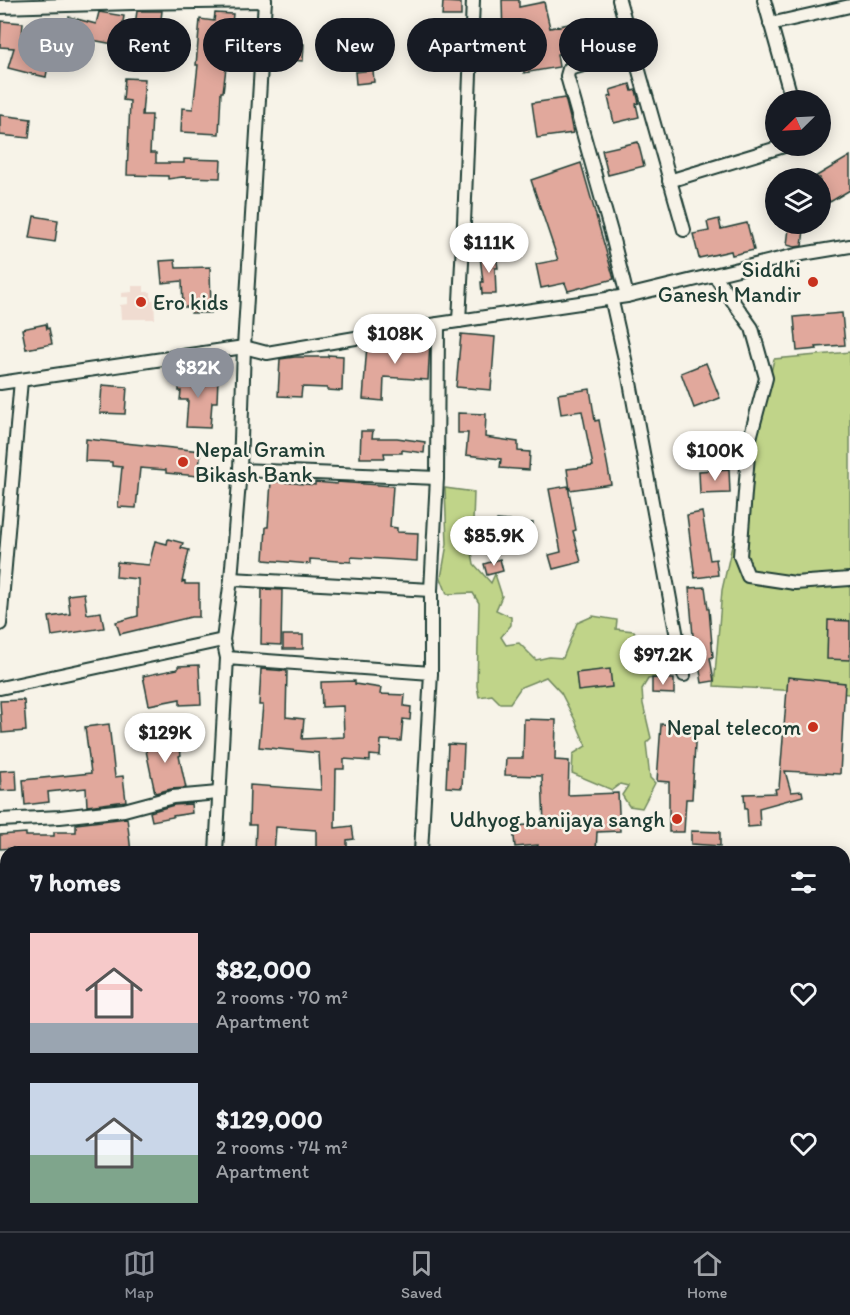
<!DOCTYPE html>
<html lang="en">
<head>
<meta charset="utf-8">
<style>
	body { margin:0; font-family:Itim,sans-serif; background:#242831; color:#f1f3f6; height:100vh; display:flex; flex-direction:column; font-size:22px; white-space:nowrap }
	* { box-sizing:border-box; margin:0 }
	p { font-size:20px; color:#9ea1a6 }
	.icon { flex:none; width:33px; height:33px; fill:none; stroke:currentColor; stroke-width:2; stroke-linecap:round; stroke-linejoin:round }
	.map { position:relative; flex:1; overflow:hidden }
	.panel { position:absolute; left:0px; top:846px; width:850px; height:386px; display:flex; flex-direction:column; background:#171b24; border-radius:18px 18px 0 0; box-shadow:0 3px 15px #0003 }
	.panel>* { flex:none }
	.banner { position:absolute; left:18px; top:18px; width:814px; height:54px; display:flex; gap:12px }
	.needle { width:39px; rotate:246deg }
	.tools { position:absolute; left:765px; top:90px; display:grid; gap:12px }
	.tools a { display:grid; place-items:center; width:66px; height:66px; border-radius:50%; background:#171b24; box-shadow:0 3px 15px #0003; font-size:30px }
	.price { position:absolute; translate:-50% -51px; padding:0 14px; border-radius:21px; background:#fff; color:#222; font-size:20px; line-height:39px; filter:drop-shadow(0 2px 3px #0008) }
	.price::after { content:''; position:absolute; left:50%; top:36px; width:18px; height:14px; margin-left:-9px; background:inherit; clip-path:polygon(0 0,100% 0,50% 100%) }
	.price.current { background:#8c9099; color:#fff }
	ul { padding:0; list-style:none }
	li { display:flex; align-items:center; gap:18px; height:150px; padding:0 30px }
	li span { display:grid; place-items:center; flex:none; width:168px; height:120px; border-radius:0px; color:#555 }
	li>.icon { margin-inline-start:auto }
	span .icon { width:72px; height:72px; fill:#fffc; stroke-width:1 }
	li b { font-size:26px }
	h2 { display:flex; justify-content:space-between; align-items:center; height:72px; padding:0 30px; font-size:26px }
	.chip { padding:0 21px; border-radius:27px; background:#171b24; box-shadow:0 3px 15px #0003; font-size:21px; line-height:54px }
	.chip.current { background:#8c9099; color:#fff }
	.tabs { display:flex; justify-content:space-around; align-items:center; height:84px; border-top:2px solid #363941; background:#171b24; font-size:16px; color:#9ea1a6 }
	.tabs a { display:grid; justify-items:center; gap:3px }
	.tabs .current { color:#8c9099 }
	.map>svg:first-child { display:block }
</style>
</head>
<body>
<div class="map">
<svg width="850" height="1231" viewBox="0 0 850 1231">
	<rect width="100%" height="100%" fill="#f7f3e8"/>
	<filter id="ink" filterUnits="userSpaceOnUse"><feTurbulence type="fractalNoise" baseFrequency=".0167" numOctaves="2"/><feDisplacementMap in="SourceGraphic" scale="12" xChannelSelector="R" yChannelSelector="G"/><feConvolveMatrix kernelMatrix="1 2 1 2 8 2 1 2 1" color-interpolation-filters="sRGB"/></filter>
	<g filter="url(#ink)">
		<polygon fill="#f0dcd1" points="132,286 144,286 144,292 151,292 151,300 154,300 155,319 121,319 120,305 128,304 128,297 121,297 121,293 132,292"/>
		<g fill="#c0d489" stroke="#70885e" stroke-width="1.5">
			<polygon points="850,352 850,694 714,686 722,590 774,359"/>
			<polygon points="445,488 474,492 472,553 474,564 491,583 495,574 502,596 496,610 511,617 511,625 501,637 506,645 519,643 536,660 549,657 563,658 577,623 593,616 617,620 616,629 634,631 640,641 625,647 633,646 638,653 647,648 658,651 669,657 669,675 648,679 642,689 643,704 651,738 646,743 650,778 655,783 642,808 629,806 622,795 628,786 620,784 612,790 572,773 573,754 586,746 575,720 561,693 546,677 521,687 510,703 500,703 492,695 479,697 477,686 479,603 473,593 447,594 441,578 447,544"/>
			<rect x="207" y="1226" width="588" height="5"/>
		</g>
		<g fill="#e1a89c" stroke="#1f3d34" stroke-width="1.5">
			<polygon points="502,0 519,0 519,7 544,2 550,28 592,19 598,44 557,54 559,67 524,73 518,39 503,39"/>
			<polygon points="443,2 461,3 461,16 442,16"/>
			<polygon points="137,11 162,11 160,28 135,25"/>
			<polygon points="99,12 124,16 119,45 87,39 84,50 62,45 69,17 96,24"/>
			<polygon points="215,13 233,14 227,68 226,68 223,92 221,92 219,134 181,132 182,108 193,109 198,65 196,65 200,19 214,21"/>
			<polygon points="1,21 23,23 22,37 52,42 46,77 28,73 8,68 14,48 0,47"/>
			<polygon points="289,44 304,44 303,61 288,60"/>
			<polygon points="373,70 374,82 356,84 355,72"/>
			<polygon points="125,78 145,79 142,115 152,115 150,153 156,153 156,163 184,163 184,159 221,160 220,178 182,177 168,179 168,176 127,175 130,101 123,100"/>
			<polygon points="630,84 632,91 636,90 639,103 636,104 639,117 614,123 608,97 612,96 610,90"/>
			<polygon points="565,98 570,118 573,133 537,138 532,103"/>
			<polygon points="0,115 31,119 29,138 0,135"/>
			<polygon points="638,142 644,166 608,175 602,150"/>
			<polygon points="850,156 850,190 830,202 820,186 820,178 816,178 815,177"/>
			<polygon points="581,163 614,279 568,291 565,283 541,288 536,264 558,260 531,180"/>
			<polygon points="34,216 58,220 55,242 30,238"/>
			<polygon points="719,219 721,229 747,223 754,250 732,255 731,251 699,258 693,234 709,231 707,222"/>
			<polygon points="789,228 804,230 802,246 795,247 787,245"/>
			<polygon points="496,254 498,268 495,268 496,294 482,294 481,282 483,282 480,256"/>
			<polygon points="175,260 176,268 210,267 211,313 191,313 191,307 183,307 182,281 162,283 160,261"/>
			<polygon points="842,313 845,345 816,347 817,349 797,351 794,317"/>
			<polygon points="46,324 47,329 49,328 52,344 26,349 22,329"/>
			<polygon points="461,334 495,337 491,390 456,387"/>
			<polygon points="404,338 430,340 428,380 384,377 383,401 363,399 367,344 404,346"/>
			<polygon points="328,355 343,356 342,391 327,390 327,388 302,387 301,397 278,396 280,359 295,357 328,357"/>
			<polygon points="706,363 720,398 694,408 681,373"/>
			<polygon points="180,373 198,374 198,377 218,378 217,402 212,402 210,428 186,427 188,400 180,400 181,391 179,391"/>
			<polygon points="102,385 127,387 125,414 100,413"/>
			<polygon points="590,389 595,421 599,420 611,484 570,490 567,469 593,466 582,411 561,414 558,394"/>
			<polygon points="458,413 486,414 485,437 518,442 518,451 530,452 529,470 500,468 501,459 466,455 468,433 458,433"/>
			<polygon points="361,431 373,431 372,438 397,438 425,442 424,453 402,450 402,453 384,453 385,458 360,458"/>
			<polygon points="86,439 201,451 198,476 166,473 166,470 140,468 136,508 118,507 122,467 112,466 112,462 85,461"/>
			<polygon points="729,469 730,493 700,494 699,471"/>
			<polygon points="271,481 315,485 315,482 337,484 337,482 393,486 390,527 397,528 397,532 418,533 417,561 351,557 351,562 310,559 310,564 264,560 266,527 268,527"/>
			<polygon points="568,486 576,530 573,531 581,562 553,569 549,555 561,552 549,489"/>
			<polygon points="702,512 710,560 716,559 718,575 695,578 687,515"/>
			<polygon points="497,520 533,523 532,540 483,536 483,524 497,525"/>
			<polygon points="168,539 183,543 181,548 189,550 182,582 185,581 185,584 199,584 199,617 191,617 120,634 116,622 138,616 138,579 116,577 117,562 149,565 155,541 167,544"/>
			<polygon points="500,559 503,571 487,575 484,564"/>
			<polygon points="705,587 708,609 709,609 713,657 710,658 714,681 702,683 698,659 693,659 691,636 693,636 689,588"/>
			<polygon points="262,589 282,590 281,645 261,644"/>
			<polygon points="84,593 87,614 101,612 104,628 52,636 49,617 70,614 68,595"/>
			<polygon points="828,620 850,621 850,660 827,659"/>
			<rect x="283" y="635" width="20" height="14"/>
			<polygon points="199,665 201,704 180,705 180,699 149,705 143,676 178,669 178,666"/>
			<polygon points="261,669 287,671 286,717 304,719 302,739 344,737 343,706 322,707 321,682 355,681 355,684 381,688 380,694 405,695 404,706 411,707 410,720 403,719 401,741 381,740 380,756 370,755 370,761 344,759 344,769 336,769 335,828 352,826 354,839 347,840 347,852 316,852 316,830 276,827 274,852 255,852 256,825 249,825 250,785 321,790 319,753 259,747 263,705 259,705"/>
			<polygon points="610,669 612,687 578,691 576,673"/>
			<polygon points="788,677 845,683 840,774 785,771 791,792 802,791 803,796 759,808 760,826 748,827 747,809 745,809 744,794 776,793 775,789 779,788"/>
			<polygon points="652,678 674,679 674,694 652,693"/>
			<polygon points="24,700 26,731 2,733 0,701"/>
			<polygon points="524,719 556,720 555,760 569,761 568,795 618,793 620,831 597,832 596,852 537,850 538,845 515,847 513,826 544,824 542,776 505,775 506,758 523,758"/>
			<polygon points="109,724 115,777 123,776 126,801 87,806 86,788 48,792 49,802 25,805 23,780 91,773 85,727"/>
			<polygon points="661,724 696,726 692,799 686,799 684,832 669,832 669,782 657,781"/>
			<polygon points="178,736 181,755 179,756 186,788 171,789 155,793 144,741"/>
			<polygon points="448,744 464,745 462,788 446,787"/>
			<polygon points="16,770 17,790 1,791 0,771"/>
			<polygon points="191,804 192,813 173,816 173,817 152,821 150,812 174,805"/>
			<polygon points="127,818 131,852 13,852 13,848 0,849 0,835 26,833 26,836 54,836 54,832 76,832 76,824"/>
			<polygon points="691,831 720,832 720,846 691,844"/>
		</g>
		<g fill="none" stroke-linecap="round" stroke-linejoin="round">
			<g stroke="#1f3d34" stroke-width="16">
				<g id="street">
					<polyline points="619,0 684,230"/>
					<polyline points="764,0 792,100"/>
					<polyline points="0,7 133,3 265,1"/>
					<polyline points="770,24 850,6"/>
					<polyline points="669,181 784,146"/>
					<polyline points="715,276 752,328 766,378 749,442 740,556 748,576 795,583 850,579"/>
					<polyline points="627,296 611,232 567,76 569,69 633,51"/>
					<polyline points="611,297 629,377 684,675"/>
					<polyline points="459,321 464,223 473,0"/>
					<polyline points="0,383 244,347 267,353 438,324 627,296 796,255 850,246"/>
					<polyline points="240,470 437,478"/>
					<polyline points="231,579 431,590"/>
					<polyline points="0,624 21,380"/>
					<polyline points="227,658 431,673"/>
					<polyline points="0,688 223,640"/>
					<polyline points="0,820 60,817 124,810 173,797 218,793"/>
					<polyline points="216,852 227,658 223,640 231,579 240,470 244,347 265,0"/>
					<polyline points="421,852 431,673 431,590 437,478 438,324"/>
					<polyline points="0,901 6,901"/>
					<polyline points="844,934 850,934"/>
					<polyline points="189,1231 189,1226"/>
				</g>
			</g>
			<use href="#street" stroke="#f7f3e8" stroke-width="12"/>
		</g>
	</g>
	<g fill="#c8321e" stroke="#f7f3e8" stroke-width="2">
		<circle cx="813" cy="282" r="6"/>
		<circle cx="141" cy="302" r="6"/>
		<circle cx="183" cy="462" r="6"/>
		<circle cx="813" cy="727" r="6"/>
		<circle cx="677" cy="819" r="6"/>
	</g>
	<g text-anchor="middle" dominant-baseline="central" stroke-width="5" stroke-linejoin="round" paint-order="stroke">
		<g font-size="22" fill="#1f3d34" stroke="#f7f3e8" text-anchor="end">
			<text x="801" y="269">Siddhi<tspan x="801" dy="25">Ganesh Mandir</tspan></text>
			<text x="153" y="302" text-anchor="start">Ero kids</text>
			<text x="195" y="449" text-anchor="start">Nepal Gramin<tspan x="195" dy="25">Bikash Bank</tspan></text>
			<text x="801" y="727">Nepal telecom</text>
			<text x="665" y="819">Udhyog banijaya sangh</text>
		</g>
	</g>
</svg>
<div class="tools">
<a><svg class="needle" viewBox="-14 -14 28 28"><path d="M0-13l5 13h-10z" fill="#e53935"/><path d="M0 13l5-13h-10z" fill="#9ea1a6"/></svg></a>
<a><svg class="icon" aria-label="layers" viewBox="0 0 24 24"><path d="M12 4l9 5-9 5-9-5zM3 14l9 5 9-5"/></svg></a>
</div>
<b class="price" style="left:489px;top:274px">$111K</b>
<b class="price" style="left:395px;top:365px">$108K</b>
<b class="price current" style="left:198px;top:399px">$82K</b>
<b class="price" style="left:715px;top:482px">$100K</b>
<b class="price" style="left:494px;top:567px">$85.9K</b>
<b class="price" style="left:663px;top:686px">$97.2K</b>
<b class="price" style="left:165px;top:764px">$129K</b>
<div class="banner">
<a class="chip current">Buy</a>
<a class="chip">Rent</a>
<a class="chip">Filters</a>
<a class="chip">New</a>
<a class="chip">Apartment</a>
<a class="chip">House</a>
</div>
<section class="panel">
<h2>7 homes<svg class="icon" aria-label="filters" viewBox="0 0 24 24"><path d="M4 7h16M4 17h16"/><circle cx="9" cy="7" r="2"/><circle cx="15" cy="17" r="2"/></svg></h2>
<ul>
<li><span style="background:linear-gradient(#f6c9c9 75%,#9aa5b1 0)"><svg class="icon" aria-label="home" viewBox="0 0 24 24"><path d="M3 11l9-7 9 7M6 9v11h12V9"/></svg></span><div><b>$82,000</b><p>2 rooms · 70 m²</p><p>Apartment</p></div><svg class="icon" aria-label="heart" viewBox="0 0 24 24"><path d="M12 20l-8-8c-3-5 5-10 8-4 3-6 11-1 8 4z"/></svg></li>
<li><span style="background:linear-gradient(#c9d6e8 60%,#7fa58c 0)"><svg class="icon" aria-label="home" viewBox="0 0 24 24"><path d="M3 11l9-7 9 7M6 9v11h12V9"/></svg></span><div><b>$129,000</b><p>2 rooms · 74 m²</p><p>Apartment</p></div><svg class="icon" aria-label="heart" viewBox="0 0 24 24"><path d="M12 20l-8-8c-3-5 5-10 8-4 3-6 11-1 8 4z"/></svg></li>
</ul>
</section>
</div>
<nav class="tabs">
<a class="current"><svg class="icon" aria-label="map" viewBox="0 0 24 24"><path d="M3 6l6-2 6 2 6-2v14l-6 2-6-2-6 2zM9 4v14M15 6v14"/></svg>Map</a>
<a><svg class="icon" aria-label="saved" viewBox="0 0 24 24"><path d="M7 4h10v16l-5-4-5 4z"/></svg>Saved</a>
<a><svg class="icon" aria-label="home" viewBox="0 0 24 24"><path d="M3 11l9-7 9 7M6 9v11h12V9"/></svg>Home</a>
</nav>
</body>
</html>
